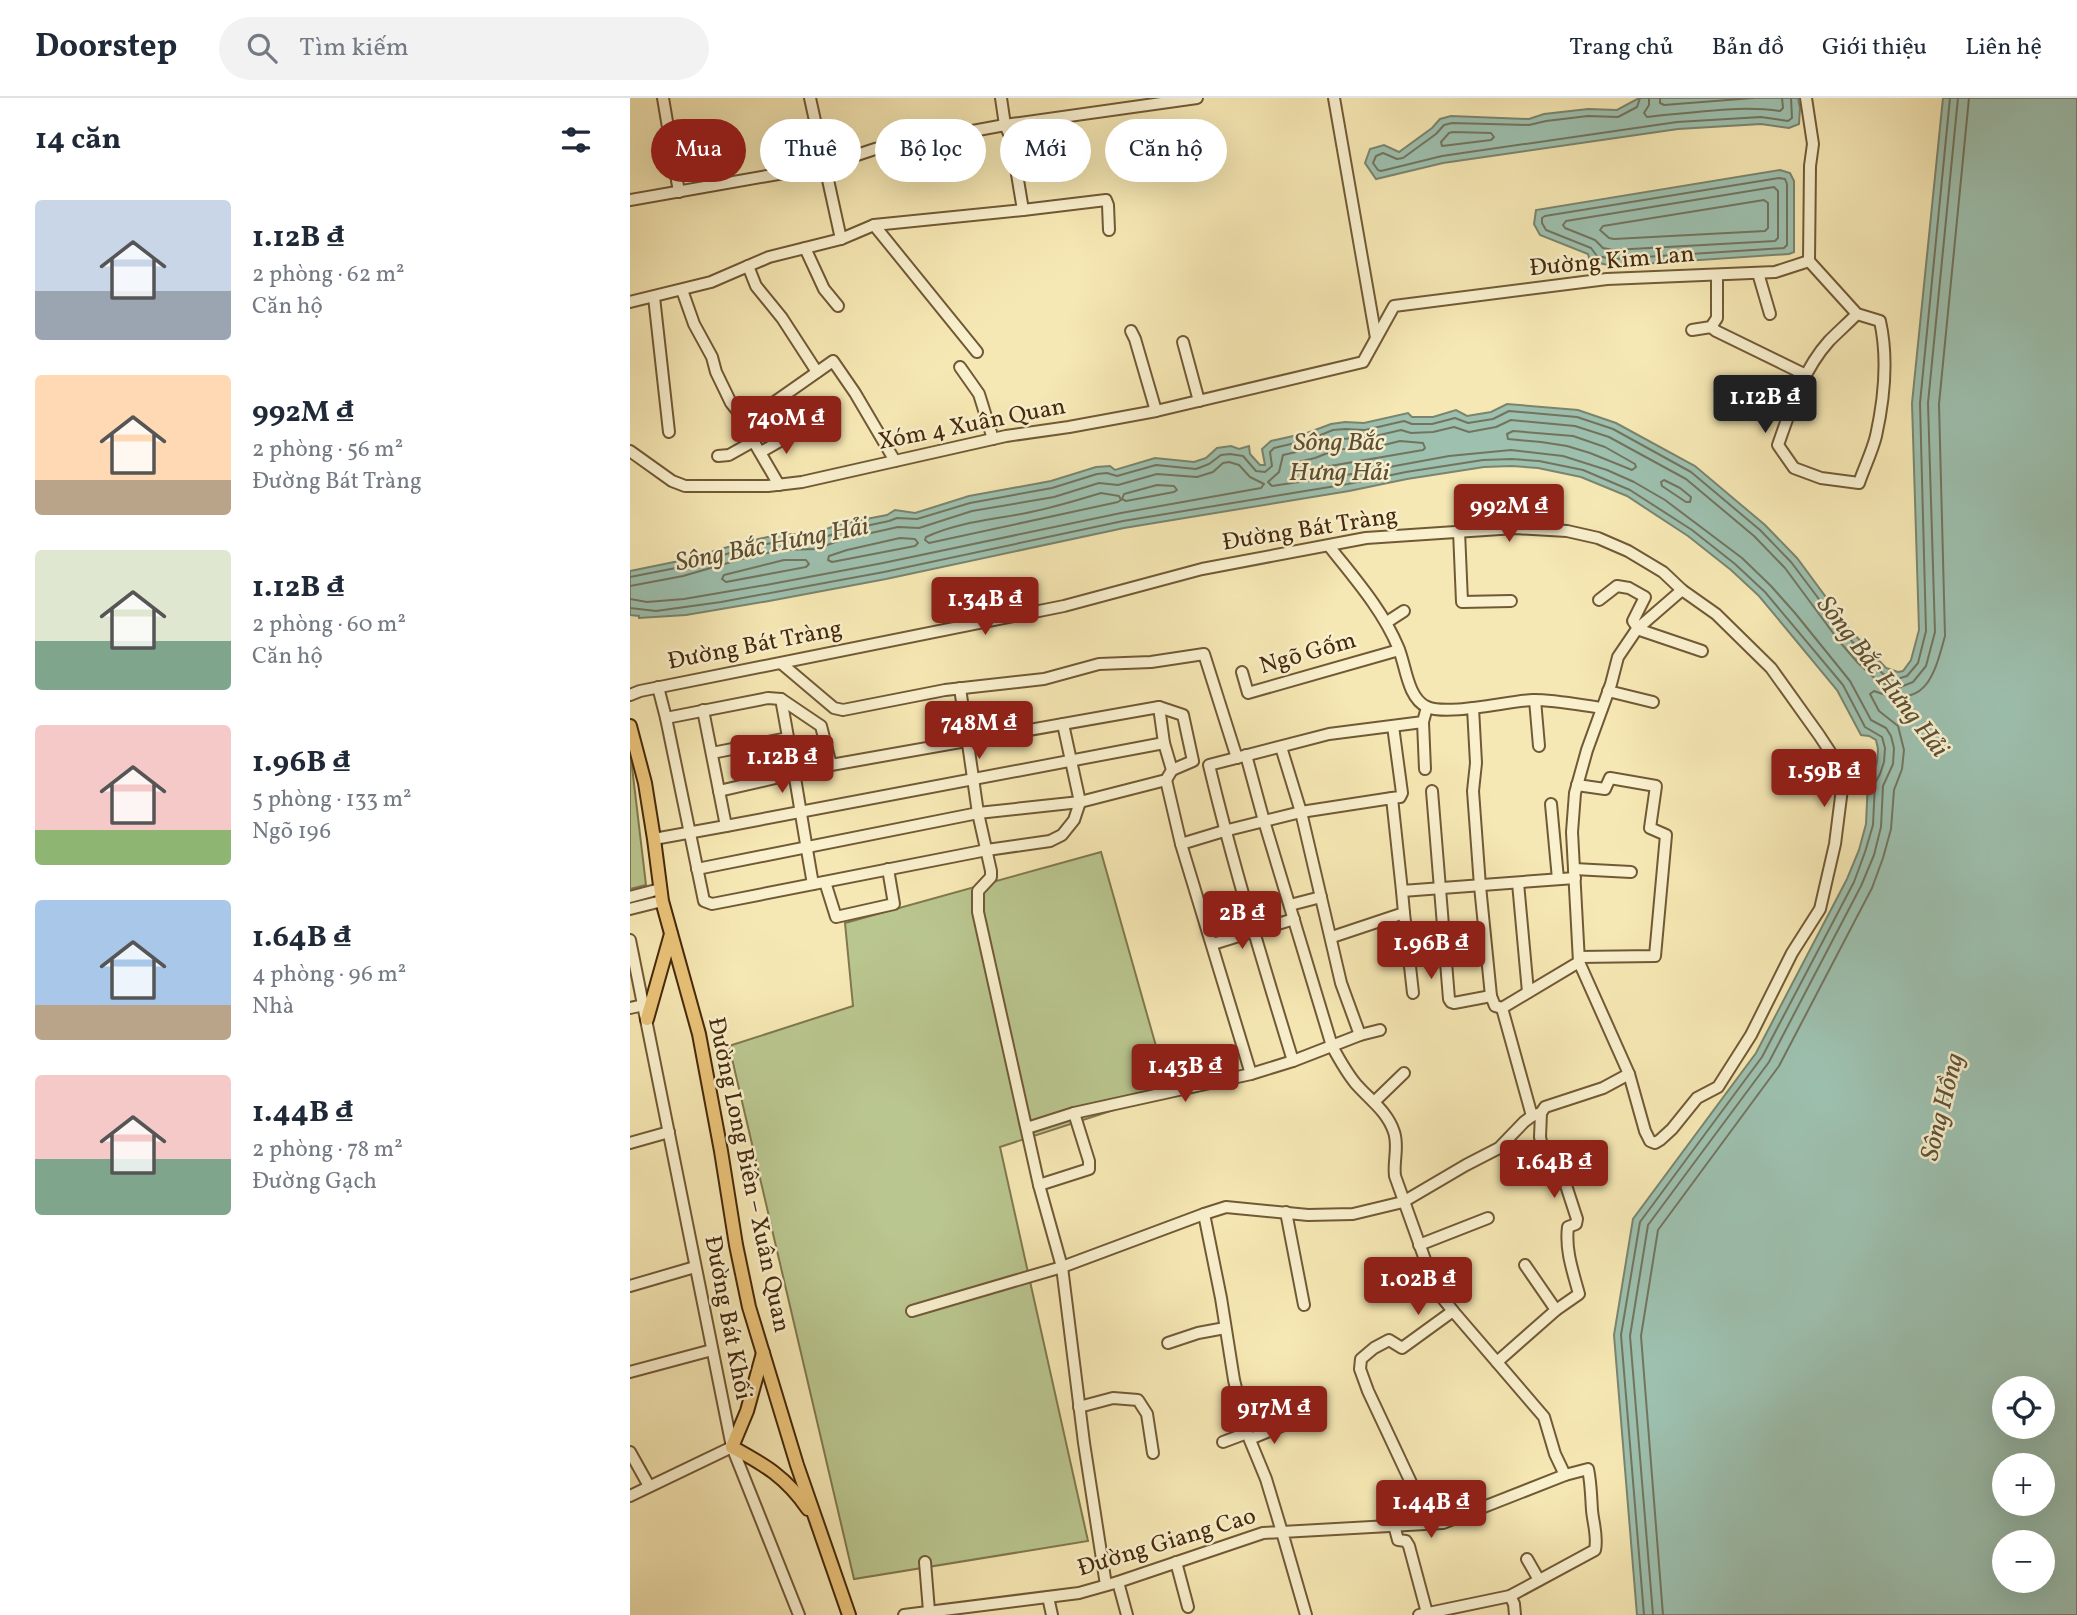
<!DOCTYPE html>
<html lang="vi">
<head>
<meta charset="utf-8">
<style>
	body { margin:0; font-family:Vollkorn,serif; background:#f2f2f3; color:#1f2937; height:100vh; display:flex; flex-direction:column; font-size:26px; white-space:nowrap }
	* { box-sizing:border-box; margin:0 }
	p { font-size:23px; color:#747a83 }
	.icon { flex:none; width:38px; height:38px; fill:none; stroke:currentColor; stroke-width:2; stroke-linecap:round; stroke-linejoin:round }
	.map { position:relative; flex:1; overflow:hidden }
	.panel { display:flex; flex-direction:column; background:#fff; width:630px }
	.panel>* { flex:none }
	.banner { position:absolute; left:21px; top:21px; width:665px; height:63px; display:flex; gap:14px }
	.fabs { position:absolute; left:1362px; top:1278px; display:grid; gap:14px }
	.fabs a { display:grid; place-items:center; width:63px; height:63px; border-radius:50%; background:#fff; box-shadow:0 7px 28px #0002; font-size:35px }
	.price { position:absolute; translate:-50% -60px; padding:0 16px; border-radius:7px; background:#8f2418; color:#fff; font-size:23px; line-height:46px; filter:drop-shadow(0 2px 4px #0008) }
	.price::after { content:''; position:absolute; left:50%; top:42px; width:21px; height:16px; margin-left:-10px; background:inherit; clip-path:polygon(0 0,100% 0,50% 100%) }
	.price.on { background:#222; color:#fff }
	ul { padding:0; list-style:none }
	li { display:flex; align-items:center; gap:21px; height:175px; padding:0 35px }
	li span { display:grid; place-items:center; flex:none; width:196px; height:140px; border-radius:7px; color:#555 }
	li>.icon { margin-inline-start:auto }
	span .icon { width:84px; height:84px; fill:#fffc; stroke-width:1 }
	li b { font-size:30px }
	h2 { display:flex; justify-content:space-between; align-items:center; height:84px; padding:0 35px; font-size:30px }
	.tag { padding:0 24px; border-radius:32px; background:#fff; box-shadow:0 7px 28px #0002; font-size:24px; line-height:63px }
	.tag.on { background:#8f2418; color:#fff }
	header { display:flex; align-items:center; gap:42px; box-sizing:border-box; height:98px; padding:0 35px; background:#fff; border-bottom:2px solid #e0e1e3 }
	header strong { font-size:33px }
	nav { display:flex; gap:38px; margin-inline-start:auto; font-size:24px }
	.search { width:490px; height:63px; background:#f2f2f3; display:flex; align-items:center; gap:18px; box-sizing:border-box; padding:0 24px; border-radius:38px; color:#747a83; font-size:26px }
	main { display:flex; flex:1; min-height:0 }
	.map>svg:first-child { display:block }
</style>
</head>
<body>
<header>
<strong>Doorstep</strong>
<div class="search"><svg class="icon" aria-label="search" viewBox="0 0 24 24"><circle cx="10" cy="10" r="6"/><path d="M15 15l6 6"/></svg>Tìm kiếm</div>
<nav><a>Trang chủ</a><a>Bản đồ</a><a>Giới thiệu</a><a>Liên hệ</a></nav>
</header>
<main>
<section class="panel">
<h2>14 căn<svg class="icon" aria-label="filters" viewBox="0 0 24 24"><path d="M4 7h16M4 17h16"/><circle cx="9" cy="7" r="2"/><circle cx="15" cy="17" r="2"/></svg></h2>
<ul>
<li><span style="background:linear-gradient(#c9d6e8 65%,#9aa5b1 0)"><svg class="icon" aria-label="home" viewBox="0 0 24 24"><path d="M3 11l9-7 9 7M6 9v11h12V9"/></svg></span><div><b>1.12B ₫</b><p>2 phòng · 62 m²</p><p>Căn hộ</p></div></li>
<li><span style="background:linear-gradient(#ffd9b3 75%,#b9a48a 0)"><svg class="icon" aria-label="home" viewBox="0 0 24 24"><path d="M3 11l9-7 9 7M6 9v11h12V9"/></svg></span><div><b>992M ₫</b><p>2 phòng · 56 m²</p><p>Đường Bát Tràng</p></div></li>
<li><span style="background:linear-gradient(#dfe7d0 65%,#7fa58c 0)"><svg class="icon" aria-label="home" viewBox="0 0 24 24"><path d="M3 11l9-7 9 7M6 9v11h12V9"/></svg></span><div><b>1.12B ₫</b><p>2 phòng · 60 m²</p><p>Căn hộ</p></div></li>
<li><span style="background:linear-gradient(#f6c9c9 75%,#8fb573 0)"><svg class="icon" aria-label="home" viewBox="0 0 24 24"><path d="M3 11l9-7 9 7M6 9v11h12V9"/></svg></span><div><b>1.96B ₫</b><p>5 phòng · 133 m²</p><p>Ngõ 196</p></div></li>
<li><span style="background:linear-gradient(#a9c7e8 75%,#b9a48a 0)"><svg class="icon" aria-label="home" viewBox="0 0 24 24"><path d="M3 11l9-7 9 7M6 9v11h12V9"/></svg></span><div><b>1.64B ₫</b><p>4 phòng · 96 m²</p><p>Nhà</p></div></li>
<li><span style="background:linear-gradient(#f6c9c9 60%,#7fa58c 0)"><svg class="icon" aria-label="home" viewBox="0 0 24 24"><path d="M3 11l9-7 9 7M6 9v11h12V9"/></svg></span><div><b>1.44B ₫</b><p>2 phòng · 78 m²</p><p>Đường Gạch</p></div></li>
</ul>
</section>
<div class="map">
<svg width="1447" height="1517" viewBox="0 0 1447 1517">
	<rect width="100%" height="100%" fill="#f6e8b4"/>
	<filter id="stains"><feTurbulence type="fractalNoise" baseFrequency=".00286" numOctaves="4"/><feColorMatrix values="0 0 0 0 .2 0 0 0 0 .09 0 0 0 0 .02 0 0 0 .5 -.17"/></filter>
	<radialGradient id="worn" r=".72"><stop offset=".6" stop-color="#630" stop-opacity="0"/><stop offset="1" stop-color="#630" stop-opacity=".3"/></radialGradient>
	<g fill="#bac68f" stroke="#80784e" stroke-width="2">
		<polygon points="0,652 16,787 0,791"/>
		<polygon points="471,754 539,994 370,1049 458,1443 224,1481 99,948 223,908 215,825"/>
	</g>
	<g fill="#9dc0af" stroke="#7a846e" stroke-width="2" fill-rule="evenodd">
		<polygon points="1009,0 1168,0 1170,10 1169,26 1159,30 1131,26 1048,31 813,65 746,81 735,65 740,51 754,47 769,54 802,30 810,21 821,18 899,21 914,16 958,11 987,12"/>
		<path d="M 1313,0 L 1447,0 L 1447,1517 L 1007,1517 L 984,1237 L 1003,1121 L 1126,955 L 1217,781 L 1229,752 L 1236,726 L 1238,682 L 1244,673 L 1247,664 L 1248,651 L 1246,642 L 1239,638 L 1231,637 L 1207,592 L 1129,498 L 1101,472 L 1058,438 L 997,398 L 951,379 L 908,370 L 882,368 L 854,369 L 777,381 L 719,393 L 494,430 L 256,481 L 139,503 L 56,517 L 9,520 L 9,518 L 0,517 L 0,473 L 49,463 L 119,443 L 151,436 L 183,436 L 210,426 L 257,417 L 265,412 L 285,415 L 339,398 L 421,383 L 466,369 L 480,368 L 485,372 L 525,360 L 564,364 L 576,360 L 587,350 L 601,348 L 609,351 L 619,348 L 620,356 L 630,367 L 635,367 L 632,351 L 641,343 L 677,335 L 701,326 L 715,324 L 734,325 L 778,315 L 782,319 L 803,319 L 826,312 L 837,318 L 861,314 L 877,306 L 948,312 L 986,325 L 1065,368 L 1135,427 L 1167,460 L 1221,533 L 1256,570 L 1268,574 L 1273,573 L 1281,562 L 1289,532 L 1282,305 ZM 1374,1290 L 1412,1290 L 1412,1328 L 1374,1328 ZM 1374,1367 L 1412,1367 L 1412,1405 L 1374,1405 ZM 1374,1444 L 1412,1444 L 1412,1482 L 1374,1482 Z"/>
		<polygon points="1150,72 1160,75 1164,83 1164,154 1159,156 982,168 960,163 958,156 910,137 904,126 906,112"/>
	</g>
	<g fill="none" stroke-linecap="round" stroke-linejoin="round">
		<g stroke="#72745e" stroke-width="2">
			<polyline points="1010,0 1007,9 988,19 958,18 916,23 899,27 822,25 814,27 806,36 773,60 767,61 753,55 746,58 743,65 748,72 751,73 812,58 1047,24 1131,19 1158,23 1162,20 1161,0"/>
			<path d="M 1019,0 L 1019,7 L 1014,15 L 1017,19 C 1059,15 1109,7 1150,13 L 1153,10 L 1152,0"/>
			<polyline points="1030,0 1030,5 1034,7 1123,0"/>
			<polygon points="823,34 861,35 864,39 861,42 812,48 811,44 819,35"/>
			<polygon points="1149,80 1155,81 1157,86 1157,147 1154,150 983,161 967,158 961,150 916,132 912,125 912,120 915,118"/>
			<polygon points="1144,89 1148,93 1148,140 1145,143 983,152 973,150 965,142 935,130 933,127 936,123"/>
			<polygon points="1134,102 1138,105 1138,130 1135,133 984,141 979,140 970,132 973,128"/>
			<polygon points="883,333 943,338 975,349 1005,366 1006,369 1002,372 960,355 937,348 911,344 878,341 877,336"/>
			<polygon points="770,343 793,345 795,350 793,352 665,374 662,372 664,365 685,360 708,351 738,351"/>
			<polygon points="1034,382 1050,390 1061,399 1060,404 1056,404 1032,388 1031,384"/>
			<polygon points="527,387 544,388 547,392 544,394 496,403 492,401 494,396"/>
			<path d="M 471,395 L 489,398 L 491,402 L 488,404 L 299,445 L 295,442 L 296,439 C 326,425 359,422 391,416 C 419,411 445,403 471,395 Z"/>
			<polygon points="270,440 285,441 288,445 285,448 202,464 198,462 199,458 217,452"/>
			<polygon points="154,462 176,462 179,466 176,469 96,484 92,481 94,477"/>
			<polyline points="0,479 51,469 121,449 152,443 184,443 212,433 259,423 267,420 287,421 340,405 422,390 467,376 477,375 487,378 526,367 566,371 579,366 591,357 600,356 613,358 626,373 635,374 642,368 640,354 644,350 678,342 703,332 715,331 735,332 774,323 782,326 802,326 825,320 838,325 863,321 879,313 947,319 983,331 1061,374 1130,432 1161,464 1216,537 1253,576 1267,581 1277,578 1288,565 1296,533 1290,305 1320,0"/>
			<polyline points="0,488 53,478 122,458 152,452 186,451 214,441 268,429 289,430 342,413 424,399 469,385 488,387 527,376 567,379 583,374 593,365 599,364 609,367 620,379 634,386 631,390 491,415 253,465 136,487 54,501 17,504 0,501"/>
			<polyline points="0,510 26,513 91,504 254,474 493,423 718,386 776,374 853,362 882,361 909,363 953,372 1000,392 1062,432 1105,466 1135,494 1213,587 1235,629 1252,639 1255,650 1254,664 1250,676 1245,685 1243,727 1235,754 1224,784 1132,959 1010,1124 991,1237 1014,1517"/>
			<polyline points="1023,1517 1000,1238 1018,1127 1139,964 1231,788 1244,757 1251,729 1253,688 1263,666 1264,650 1261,638 1256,630 1241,622 1220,583 1165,515 1141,488 1112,460 1035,402 1004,384 977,372 933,358 881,352 819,358 716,377 642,388 638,384 649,374 653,357 680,351 705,341 737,340 771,332 781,335 803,334 824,329 839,334 866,329 881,322 945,328 979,339 1056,381 1124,438 1155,470 1209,543 1228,565 1249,584 1268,590 1283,584 1296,568 1305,534 1298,305 1328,0"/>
			<path d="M 1033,1517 L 1011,1238 L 1028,1132 L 1149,968 L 1242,790 L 1253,760 L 1261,731 L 1264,692 L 1272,671 L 1274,652 L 1268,628 L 1249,613 L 1240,596 L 1244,593 C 1295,613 1304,579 1315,538 L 1309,306 L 1339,0"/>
		</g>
		<g stroke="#725936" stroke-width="14">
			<g id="minor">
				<polyline points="33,0 49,94"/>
				<polyline points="180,0 211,141"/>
				<polyline points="704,0 746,240"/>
				<polyline points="0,102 194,68 245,51 375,27 567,0"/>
				<polyline points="393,112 476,102 478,107 479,132"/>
				<polyline points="244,127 347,254"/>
				<polyline points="175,150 194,191 208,208"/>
				<path d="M 1179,163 L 1227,216 C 1218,225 1208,234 1199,243 C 1173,272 1161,310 1148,347 L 1164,370 L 1191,380 L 1229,385 C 1234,370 1242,354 1246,338 C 1254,302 1258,259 1250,223 L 1227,216"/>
				<polyline points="118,168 126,188 152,220 187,274"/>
				<polyline points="1128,175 1140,216"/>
				<polyline points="52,192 64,226 82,259 86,274 101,305 116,324"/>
				<polyline points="24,199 39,334"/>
				<polyline points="0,204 81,184 139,159 211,141 244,127 393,112 381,40 375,27 371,0"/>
				<polyline points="1081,229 1086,233 1176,277"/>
				<polyline points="1062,232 1081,229 1087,220 1087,177"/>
				<polyline points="501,233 505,241 526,313"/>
				<polyline points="553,244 569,303"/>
				<polyline points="330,269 349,296 363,341"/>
				<polyline points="0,353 42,383 55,388 138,388 172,384 376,338 439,329 526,313 733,264 764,208 977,181 1145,174 1179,163 1180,68 1183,46 1176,0"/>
				<polyline points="131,354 164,335"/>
				<polyline points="88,358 99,357 124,343"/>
				<polyline points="149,387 118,334 116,324 203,263 225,295 265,363"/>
				<polyline points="829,433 832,504 881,503"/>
				<path d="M 699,448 C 724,480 752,511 768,549 C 776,567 777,600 797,609 C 818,618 878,603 903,602 C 926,602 950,607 972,610"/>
				<polyline points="969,502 987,488 999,490 1015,499 1003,523 1008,530"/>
				<polyline points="757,524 774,513"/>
				<polyline points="1007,531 1072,553"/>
				<polyline points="152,566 204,610 213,612 315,592 414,581 469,566 521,564 574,556 607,660"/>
				<polyline points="612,574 618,595 769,552"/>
				<polyline points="28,589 36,620 138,600 151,601 191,628 201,667 529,609 534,645 542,672 536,682 450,704 348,715 67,771"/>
				<polyline points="330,590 348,715 361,773 361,779 348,793 348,814 409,1087 432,1169 454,1345 476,1487"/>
				<polyline points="978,593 1023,604"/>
				<polyline points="0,597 10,593 434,508 572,471 736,440 885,430 937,433 968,440 998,453 1033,474 1052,492 1086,516 1141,570 1189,637 1214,675 1205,746 1190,811 1162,855 1121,937 1088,989 1067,1000 1042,1031 1030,1042 1025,1045 1020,1043 1015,1033 999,976 949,864"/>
				<path d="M 151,601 C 163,663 172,725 183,786"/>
				<polyline points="905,602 909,648"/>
				<polyline points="529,609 553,617 563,663 542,672"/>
				<polyline points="843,610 846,665 843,693 850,788 861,898 865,908 872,910"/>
				<polyline points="73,612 96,728 534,645"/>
				<polyline points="36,620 74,803 82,806 357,752 420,743 432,737 444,722 450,704 433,626"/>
				<polyline points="793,624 795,671"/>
				<polyline points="651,649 671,714 711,885 730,937"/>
				<polyline points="82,655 158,640"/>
				<path d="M 616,657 L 634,723 L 702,948 C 709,961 716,974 726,986 C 740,1002 757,1013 764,1034 C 769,1049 763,1063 765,1078 L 803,1184 L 810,1197 L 823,1213 L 914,1319 L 925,1356 L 935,1377"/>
				<polyline points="536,682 551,746 621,976"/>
				<polyline points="947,687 975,691 980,680 1026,688 1020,730 1036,737 1025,858 949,859"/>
				<polyline points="89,693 201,667"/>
				<polyline points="802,693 819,901 821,904 824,905 861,898"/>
				<polyline points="762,700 770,699 772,695 763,628"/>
				<polyline points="921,706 928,781"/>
				<polyline points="24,741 96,728"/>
				<polyline points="551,746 594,733 671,714 762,700 772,793"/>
				<polyline points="944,771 1001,774"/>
				<polyline points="195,784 206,819 264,806 258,771"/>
				<polyline points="888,785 898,894"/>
				<polyline points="0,799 30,791"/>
				<polyline points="660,807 691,799"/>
				<polyline points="0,811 32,803"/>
				<polyline points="774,815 783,895"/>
				<polyline points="702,839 774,815 772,793 945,780"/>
				<polyline points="0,842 102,1349 169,1517"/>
				<polyline points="583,846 664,821"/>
				<polyline points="0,910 14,907"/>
				<path d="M 663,963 C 633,865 603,767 579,667 L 699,636 L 793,624 L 797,609"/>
				<polyline points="744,1004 774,975"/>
				<polyline points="902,1018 872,910 949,864 942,734 945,695 957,652 981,586 988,559 1007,531 1052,492"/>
				<polyline points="397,1030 444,1015 621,976 663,963 730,937 750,932"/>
				<polyline points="0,1045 39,1034"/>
				<polyline points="409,1087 459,1071 459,1063 444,1015"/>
				<polyline points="656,1114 674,1207"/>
				<polyline points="789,1147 858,1120"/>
				<polyline points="895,1167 926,1212"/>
				<polyline points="0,1188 65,1169"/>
				<polyline points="282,1213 432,1169 574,1116"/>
				<polyline points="538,1245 568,1235 595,1230"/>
				<path d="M 867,1264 L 926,1212 L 949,1196 C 943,1174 935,1152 938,1129 L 946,1126 L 947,1121 L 930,1069 L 917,1059 L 913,1053 L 910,1039 L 911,1015"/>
				<polyline points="0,1274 82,1252"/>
				<polyline points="449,1309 483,1300 508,1302 517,1316 523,1355"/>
				<polyline points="620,1341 656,1326"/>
				<polyline points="593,1344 617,1335"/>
				<polyline points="0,1354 19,1388"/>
				<polyline points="0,1398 102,1349"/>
				<polyline points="797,1426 792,1408 738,1293 730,1271 731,1261 744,1250 759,1242 772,1250 823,1213"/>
				<polyline points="764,1427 768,1442 776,1443 779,1448 797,1515"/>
				<polyline points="897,1461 909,1482"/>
				<polyline points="295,1464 299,1513"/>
				<polyline points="546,1464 558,1509"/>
				<polyline points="488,1484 497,1517"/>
				<polyline points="880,1498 884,1506 885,1517"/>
				<polyline points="418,1499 422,1517"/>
				<polyline points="274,1517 449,1495 488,1484 633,1435 652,1434 636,1381 617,1335 604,1282 591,1200 574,1116 596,1109 678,1117 723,1116 773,1104 836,1067 869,1050 894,1024 902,1018 911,1015 915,1009 973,990 999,976"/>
				<path d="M 676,1517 L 652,1434 L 813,1425 L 935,1377 L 958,1371 C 961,1385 961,1398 962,1412 C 963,1425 968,1438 965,1452 L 880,1498 L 789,1517"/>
			</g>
		</g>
		<g stroke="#46290c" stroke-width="16">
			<g id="major">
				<polyline points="0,628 15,685 24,741 32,803 69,936 91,1053 106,1147 119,1209 167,1367 219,1517"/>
				<polyline points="17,921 41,836"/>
				<path d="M 133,1255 L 117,1313 L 102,1349 C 135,1367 156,1379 178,1411"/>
			</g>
		</g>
		<use href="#minor" stroke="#f9f0ce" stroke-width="10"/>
		<use href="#major" stroke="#ebc47a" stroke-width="12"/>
	</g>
	<g text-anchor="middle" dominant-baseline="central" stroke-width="5" stroke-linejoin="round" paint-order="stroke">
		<g font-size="24" fill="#46290c" stroke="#f9f0ce">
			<text transform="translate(982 164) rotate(-5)">Đường Kim Lan</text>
			<text transform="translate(342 327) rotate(-11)">Xóm 4 Xuân Quan</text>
			<text transform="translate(680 432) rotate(-9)">Đường Bát Tràng</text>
			<text transform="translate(125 548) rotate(-11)">Đường Bát Tràng</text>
			<text transform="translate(678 556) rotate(-16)">Ngõ Gốm</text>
			<text transform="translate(118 1077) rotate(78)">Đường Long Biên – Xuân Quan</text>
			<text transform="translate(97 1220) rotate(79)">Đường Bát Khối</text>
			<text transform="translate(537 1445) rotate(-17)">Đường Giang Cao</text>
		</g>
		<g font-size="26" font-style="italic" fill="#5c4f35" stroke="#f9f0ce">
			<text x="709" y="345">Sông Bắc<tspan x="709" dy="30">Hưng Hải</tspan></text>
			<text transform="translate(142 447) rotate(-11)">Sông Bắc Hưng Hải</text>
			<text transform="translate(1252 579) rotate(52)">Sông Bắc Hưng Hải</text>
			<text transform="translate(1313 1009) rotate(-76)">Sông Hồng</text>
		</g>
	</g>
	<rect width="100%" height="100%" filter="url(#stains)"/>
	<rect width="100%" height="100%" fill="url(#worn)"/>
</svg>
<div class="fabs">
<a><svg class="icon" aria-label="locate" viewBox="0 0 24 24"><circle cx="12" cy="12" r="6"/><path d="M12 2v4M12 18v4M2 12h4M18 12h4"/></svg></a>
<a>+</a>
<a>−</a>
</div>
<b class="price on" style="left:1135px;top:337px">1.12B ₫</b>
<b class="price" style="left:156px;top:358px">740M ₫</b>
<b class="price" style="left:879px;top:446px">992M ₫</b>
<b class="price" style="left:355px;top:539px">1.34B ₫</b>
<b class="price" style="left:349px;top:663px">748M ₫</b>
<b class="price" style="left:152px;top:697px">1.12B ₫</b>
<b class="price" style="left:1194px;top:711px">1.59B ₫</b>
<b class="price" style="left:612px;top:853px">2B ₫</b>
<b class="price" style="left:801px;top:883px">1.96B ₫</b>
<b class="price" style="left:555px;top:1006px">1.43B ₫</b>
<b class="price" style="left:924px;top:1102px">1.64B ₫</b>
<b class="price" style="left:788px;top:1219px">1.02B ₫</b>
<b class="price" style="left:644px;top:1348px">917M ₫</b>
<b class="price" style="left:801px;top:1442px">1.44B ₫</b>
<div class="banner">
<a class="tag on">Mua</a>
<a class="tag">Thuê</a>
<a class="tag">Bộ lọc</a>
<a class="tag">Mới</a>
<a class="tag">Căn hộ</a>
</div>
</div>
</main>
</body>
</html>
